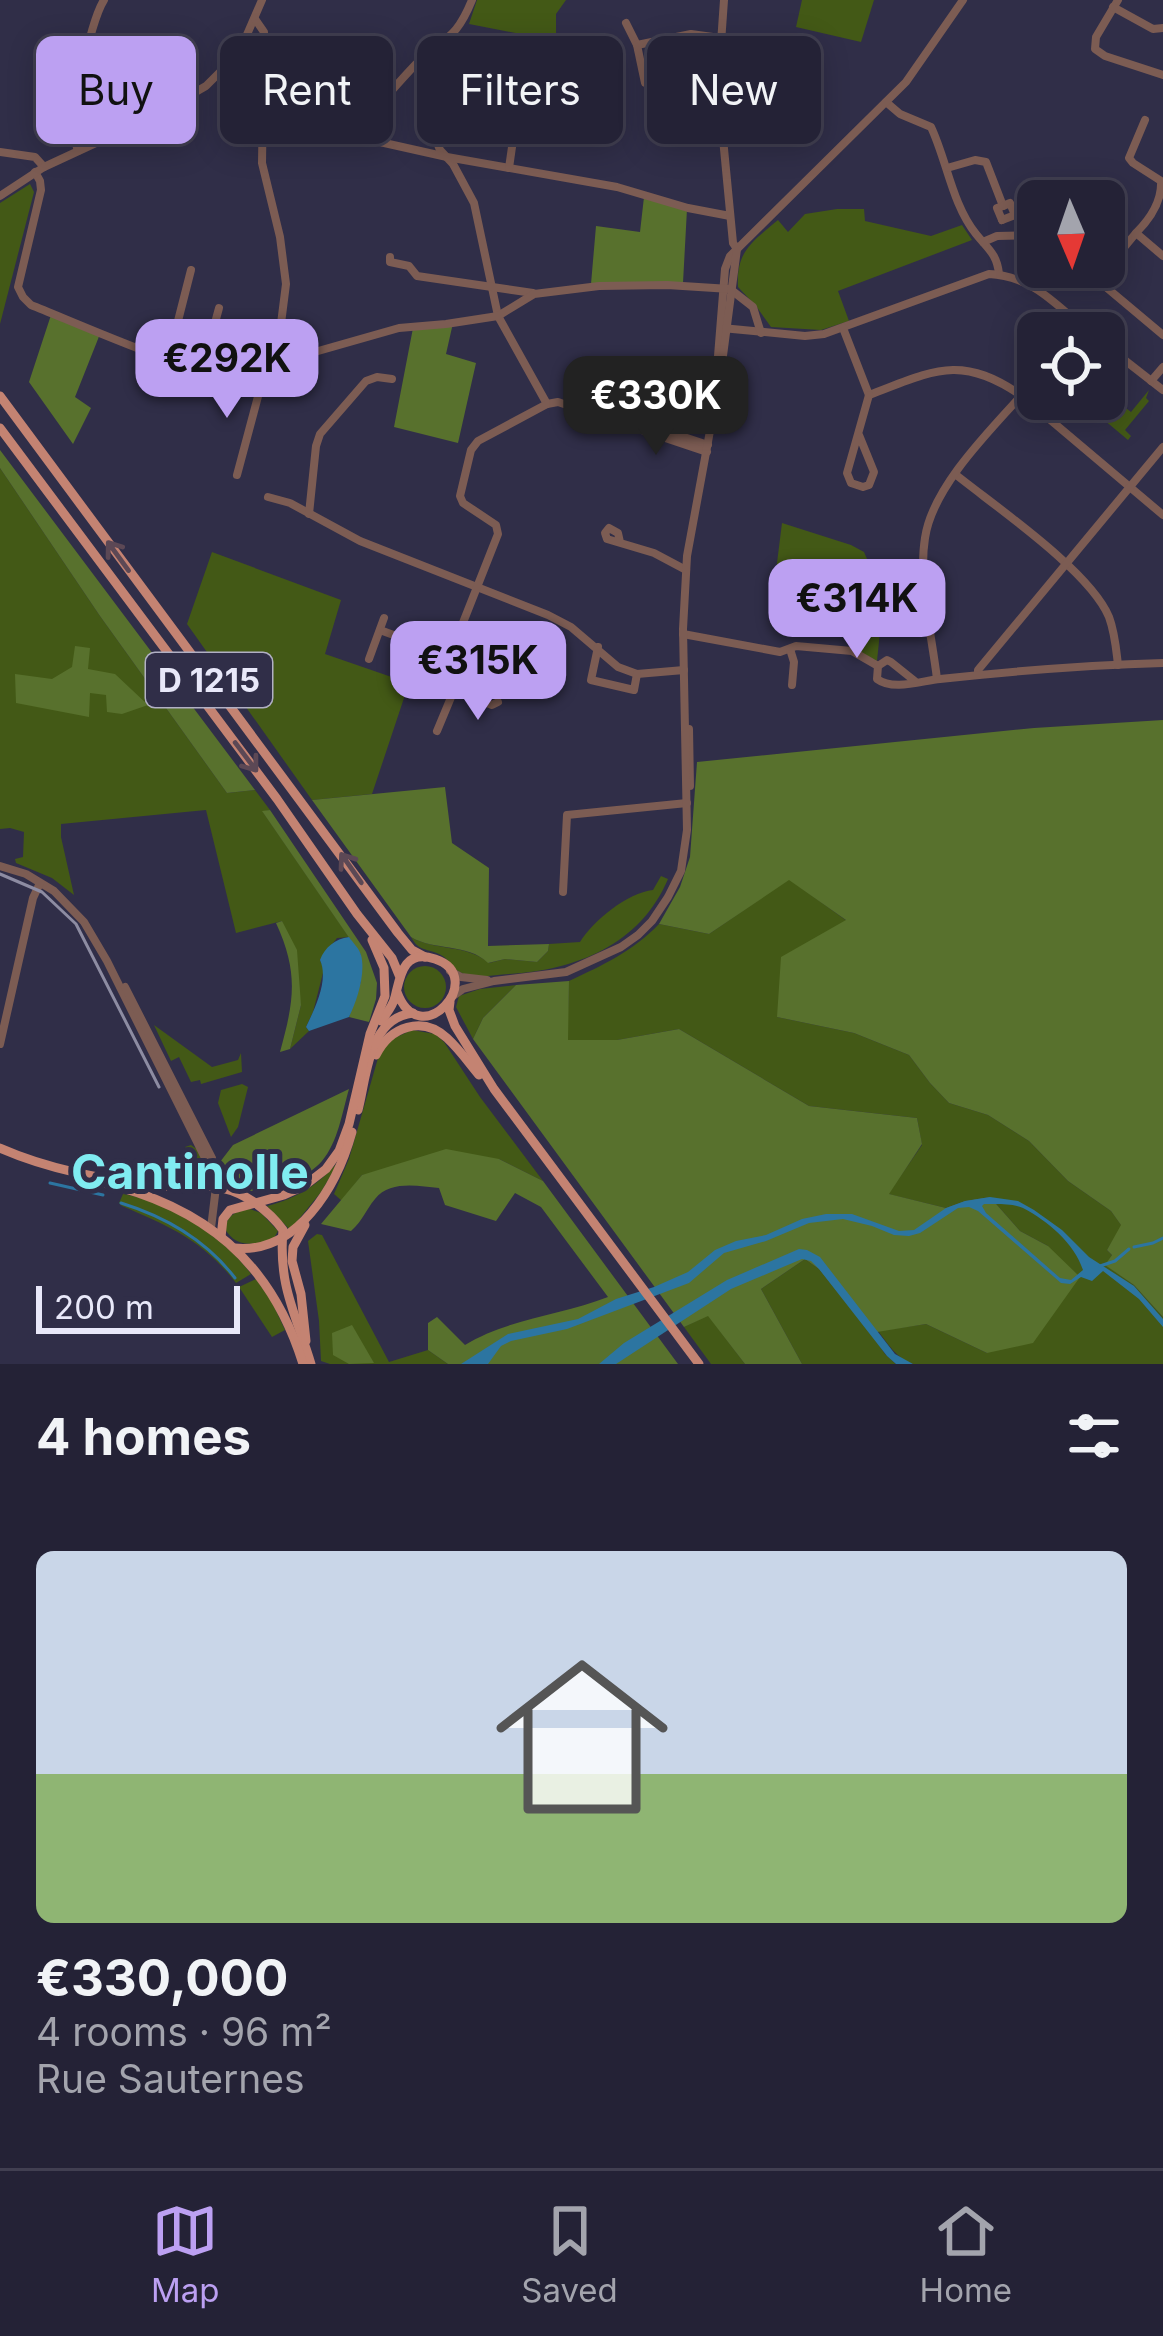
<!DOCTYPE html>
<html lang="en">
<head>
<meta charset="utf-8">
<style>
	body { margin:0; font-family:Inter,sans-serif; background:#302f42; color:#f1f3f6; height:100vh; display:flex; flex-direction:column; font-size:45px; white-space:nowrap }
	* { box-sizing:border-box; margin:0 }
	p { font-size:39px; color:#a3a4ad }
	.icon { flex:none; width:66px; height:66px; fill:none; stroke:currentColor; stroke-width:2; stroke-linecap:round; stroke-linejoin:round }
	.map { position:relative; height:1364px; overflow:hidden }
	.side { display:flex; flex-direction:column; background:#242236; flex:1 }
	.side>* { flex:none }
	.hud { position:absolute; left:36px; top:36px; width:1092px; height:108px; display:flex; gap:24px }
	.needle { width:78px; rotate:178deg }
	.controls { position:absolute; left:1017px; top:180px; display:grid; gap:24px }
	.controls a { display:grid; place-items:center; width:108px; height:108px; border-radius:18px; background:#242236; box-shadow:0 6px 30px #0003,0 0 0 3px #413f51; font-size:60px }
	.scale { position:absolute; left:36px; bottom:30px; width:204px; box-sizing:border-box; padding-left:12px; border:6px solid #e8e8f9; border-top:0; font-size:33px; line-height:42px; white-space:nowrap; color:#e8e8f9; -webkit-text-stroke:9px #302e48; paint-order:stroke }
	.price { position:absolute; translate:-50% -102px; padding:0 27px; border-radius:24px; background:#bca0f2; color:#111; font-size:39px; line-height:78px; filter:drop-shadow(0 3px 6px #0008) }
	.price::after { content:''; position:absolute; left:50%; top:72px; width:36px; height:27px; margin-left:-18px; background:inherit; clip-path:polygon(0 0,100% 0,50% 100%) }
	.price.on { background:#222; color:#fff }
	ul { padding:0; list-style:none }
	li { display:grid; align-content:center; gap:24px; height:636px; padding:0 36px }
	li+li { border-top:3px solid #413f51 }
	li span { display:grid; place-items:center; height:372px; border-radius:18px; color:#555 }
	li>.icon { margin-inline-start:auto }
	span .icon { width:216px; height:216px; fill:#fffc; stroke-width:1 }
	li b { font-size:51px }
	h2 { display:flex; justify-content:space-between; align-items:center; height:144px; padding:0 36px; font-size:51px }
	.tag { padding:0 42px; border-radius:18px; background:#242236; box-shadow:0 6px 30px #0003,0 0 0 3px #413f51; font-size:42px; line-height:108px }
	.tag.on { background:#bca0f2; color:#111 }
	.dock { display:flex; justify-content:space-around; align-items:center; height:168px; border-top:3px solid #413f51; background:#242236; font-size:33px; color:#a3a4ad }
	.dock a { display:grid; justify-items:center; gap:6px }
	.dock .on { color:#bca0f2 }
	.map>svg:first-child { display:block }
</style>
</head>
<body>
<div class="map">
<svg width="1163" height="1364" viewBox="0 0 1163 1364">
	<rect width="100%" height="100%" fill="#302e48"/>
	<g fill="#435916">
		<polygon points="477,0 566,0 556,14 556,41 469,24"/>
		<polygon points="802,0 874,0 861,42 796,27"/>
		<polygon points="30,184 34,192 0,324 0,203"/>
		<path d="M 837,209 L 864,209 L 865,221 L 931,236 L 962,225 L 972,240 L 838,291 L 849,321 L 821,330 L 771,327 L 756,306 L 738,287 C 736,251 752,242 778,220 L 788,232 L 805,214 Z"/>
		<polygon points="1149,390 1146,398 1149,401 1125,430 1131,436 1128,440 1085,404 1083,399 1104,399 1104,391 1131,412"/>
		<polygon points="0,468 100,616 227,793 255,790 270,810 263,812 349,937 337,938 320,960 324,969 313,1012 306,1027 309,1031 290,1049 301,1005 282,921 236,933 206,810 61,824 61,837 74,895 52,878 16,863 15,859 23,857 24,832 10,828 0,829"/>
		<polygon points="782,523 851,545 864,552 874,575 880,632 877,661 853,648 855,621 771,611"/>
		<polygon points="212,552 341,600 325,654 409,683 372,794 312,800 187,624"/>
		<path d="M 661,876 L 668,879 C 640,945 576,970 509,974 C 495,975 475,979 462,973 C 453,970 450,960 441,955 C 427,948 419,952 411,937 C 434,951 467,944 489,963 L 505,959 L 537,962 L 548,951 L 549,944 L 580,942 C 594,920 627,893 653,890 Z"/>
		<path d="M 789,879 L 847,921 L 777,1017 L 854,1033 L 909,1055 L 930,1083 L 949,1103 L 988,1115 L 1029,1141 L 1068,1181 L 1111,1211 L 1122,1226 L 1107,1250 L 1112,1255 L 1106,1265 L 1134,1285 L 1163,1317 L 1163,1364 L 913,1364 C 896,1358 889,1345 878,1331 L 926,1324 L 987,1353 L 1048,1246 L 1020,1231 L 990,1197 L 965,1201 L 946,1208 L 888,1194 L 922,1145 L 917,1118 L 809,1106 L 679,1029 L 617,1040 L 567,1040 L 569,981 C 603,965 633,951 659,924 L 709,934 Z"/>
		<circle cx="425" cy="987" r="21"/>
		<polygon points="516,985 483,1018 473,1039 456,1007 459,996 480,989"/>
		<polygon points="154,1025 212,1067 238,1060 241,1053 242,1072 201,1084 200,1080 191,1082 179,1057 171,1061"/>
		<polygon points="412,1030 435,1034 444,1042 480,1097 543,1181 499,1159 362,1175 342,1201 334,1194 349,1159 378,1058 390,1040"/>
		<polygon points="242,1084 248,1087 238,1127 231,1137 218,1103 221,1090"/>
		<polygon points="191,1145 198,1150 208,1170 204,1179 184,1182 162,1178 163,1169 175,1157 179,1161 188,1152 185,1147"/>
		<path d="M 339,1161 L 321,1192 L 290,1230 L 267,1206 C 298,1198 318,1185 339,1161 Z"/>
		<path d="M 123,1194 C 169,1202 224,1237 251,1274 L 236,1283 C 204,1241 169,1226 122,1206 L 119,1203 Z"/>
		<path d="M 250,1209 L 261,1213 L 278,1231 L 274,1238 C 255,1246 236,1248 225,1229 C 228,1213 236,1212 250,1209 Z"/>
		<polygon points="317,1234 322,1235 389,1362 428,1350 448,1364 330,1364 321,1361 319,1321 308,1241"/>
		<polygon points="805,1259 819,1269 871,1333 885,1354 896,1364 802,1364 761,1289"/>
		<polygon points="256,1279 272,1302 285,1330 272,1337 239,1287"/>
		<polygon points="708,1315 745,1364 711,1364 684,1327"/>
	</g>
	<g fill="#58712d">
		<polygon points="644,197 687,209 683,283 591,284 596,226 640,232"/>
		<polygon points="51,315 100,334 75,397 91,408 73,444 29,382"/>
		<polygon points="453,323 446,354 476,363 458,443 394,427 413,328"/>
		<polygon points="0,450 255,790 227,793 100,616 0,468"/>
		<polygon points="75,646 90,648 88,669 115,674 148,705 122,714 107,712 106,695 90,693 89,717 16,703 15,674 52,679 72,667"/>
		<polygon points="1163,720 1163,1317 1134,1285 1105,1265 1112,1255 1107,1250 1121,1225 1111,1211 1068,1181 1029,1141 988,1115 949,1103 930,1083 909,1055 854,1033 777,1017 781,957 846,920 789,880 709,934 659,924 680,887 690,857 697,762 1034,728"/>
		<path d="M 445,787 L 452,843 L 489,868 L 488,946 L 549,944 L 548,951 L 537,962 L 505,959 L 488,963 C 468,943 434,951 411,937 L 312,800 Z"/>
		<polygon points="270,810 366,952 377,983 376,999 369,1022 349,1017 361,981 361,955 262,811"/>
		<path d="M 282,921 L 297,950 L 301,1005 L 290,1049 L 280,1052 C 294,1001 299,973 276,923 Z"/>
		<polygon points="569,981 568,1040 617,1040 679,1029 809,1106 917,1118 922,1144 889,1194 946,1208 965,1201 990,1197 1020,1231 1048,1246 1080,1277 1033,1343 987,1353 926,1324 871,1333 819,1269 805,1259 761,1289 802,1364 745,1364 708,1316 684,1327 473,1039 483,1018 516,985"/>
		<path d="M 349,1089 C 342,1113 338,1142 322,1161 C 298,1188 229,1212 220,1162 L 233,1145 Z"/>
		<path d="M 446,1149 L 499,1159 L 543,1181 L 678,1364 L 448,1364 L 428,1350 L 428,1323 L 437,1317 L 465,1345 C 507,1319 562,1315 608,1297 L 541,1207 L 515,1193 L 496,1221 L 445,1205 L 439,1188 C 418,1186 390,1180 375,1199 C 365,1211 364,1219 351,1231 L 321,1224 L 362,1175 Z"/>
		<polygon points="352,1325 374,1363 349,1364 333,1355 332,1333"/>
	</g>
	<g fill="#2c75a1" fill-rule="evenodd">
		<path d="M 349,937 C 353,943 359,948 361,955 C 366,973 357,1001 349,1017 L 309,1031 L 306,1027 C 315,1008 329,980 320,960 C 325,947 335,939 349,937 Z"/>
		<path d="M 990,1197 L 1018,1201 L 1034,1210 L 1062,1230 L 1089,1257 L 1134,1286 L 1163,1319 L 1163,1327 L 1139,1299 L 1103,1271 L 1092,1281 L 1081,1277 L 1070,1284 L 1061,1283 L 978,1211 L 969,1207 L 958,1208 L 920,1233 L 909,1236 L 894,1235 L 872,1226 L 843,1219 L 809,1223 L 766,1241 L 724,1253 L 689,1283 L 567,1329 L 511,1341 L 501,1346 L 488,1364 L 461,1364 L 508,1334 L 578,1319 L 616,1299 L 654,1287 L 688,1272 L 715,1250 L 736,1241 L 766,1235 L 802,1219 L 826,1214 L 852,1214 L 899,1231 L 914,1230 L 946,1208 L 965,1201 ZM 984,1204 C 996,1204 1012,1203 1023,1208 C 1048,1221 1074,1243 1083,1270 L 1071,1280 L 1060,1278 L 986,1213 L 982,1206 Z"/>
		<polygon points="799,1249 807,1250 820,1257 895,1354 913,1364 896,1364 887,1356 819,1269 811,1261 802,1259 731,1289 616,1364 599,1364 624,1343 727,1280"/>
	</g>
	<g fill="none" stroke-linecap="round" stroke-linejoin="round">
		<g stroke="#2c75a1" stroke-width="3">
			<polyline points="50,1183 103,1195"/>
			<path d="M 121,1203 C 166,1217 206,1240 235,1278"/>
			<polyline points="1134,1247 1153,1243 1163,1238"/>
			<polyline points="1100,1266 1115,1261 1129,1249"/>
		</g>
		<g stroke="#7c5c53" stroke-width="8">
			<polyline points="1118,0 1096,37 1095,49 1105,56 1163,75"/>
			<polyline points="1113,7 1153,29 1163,28"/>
			<polyline points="626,23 637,45"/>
			<polyline points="720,38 691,34 637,45 645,83 676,92 680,135 685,141 721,139"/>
			<polyline points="421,59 431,127 440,150 453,164 474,203 498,316 547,404"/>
			<polyline points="224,71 256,78 296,109 326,126 353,136 447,157 617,187 688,208 730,216"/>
			<polyline points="718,86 759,92 783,86 804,84"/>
			<path d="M 886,102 L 900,114 L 931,127 C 947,161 952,204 976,234 C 988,249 997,254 999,274"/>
			<polyline points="498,112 514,133"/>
			<polyline points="322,124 350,88"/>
			<path d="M 353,136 C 373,112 394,87 416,64 C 444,36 455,42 472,0"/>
			<path d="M 78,151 C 68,127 89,23 104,0"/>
			<polyline points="0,152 35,157 44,167"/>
			<polyline points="509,168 514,133 549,112"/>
			<polyline points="947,168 975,160 986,162 1003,206 997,208 1002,220"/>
			<path d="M 35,172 L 40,181 L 41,190 L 18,287 L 23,297 L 31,305 C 75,322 226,391 263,380"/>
			<polyline points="0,196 44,167 154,116 206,86 239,53 262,0"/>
			<polyline points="1002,220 1015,215 1010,203 1003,206"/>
			<path d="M 1136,233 C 1150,219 1162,201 1161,181 L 1133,163 L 1129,158 L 1145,120"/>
			<polyline points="983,242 997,236 1038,235"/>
			<polyline points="390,257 390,262 409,266 417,276 533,293"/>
			<polyline points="1082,267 1163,335"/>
			<polyline points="1098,279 1136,233 1163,256"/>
			<polyline points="1028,283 1040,267"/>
			<path d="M 722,328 L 805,336 L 824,334 L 989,274 C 1034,276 1058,307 1090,333"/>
			<path d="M 843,328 L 869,395 C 933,371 960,353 1022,396 L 1163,515"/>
			<polyline points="1104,344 1163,390"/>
			<polyline points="718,356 725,269 730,256 906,82 963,0"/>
			<polyline points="168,360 191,270"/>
			<polyline points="276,363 399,328 446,324 498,316 534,294 599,286 667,285 730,289 753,307 761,333"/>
			<polyline points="202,371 219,308"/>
			<polyline points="1151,381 1163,367"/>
			<polyline points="619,423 621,416 708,445"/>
			<polyline points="859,435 874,472 869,485 863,487 851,483 847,473 869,395"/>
			<path d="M 955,474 C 996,507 1090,571 1109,617 C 1115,633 1116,648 1118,665"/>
			<polyline points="237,475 260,389 276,363 286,284 280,237 262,163 264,32 255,19"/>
			<polyline points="268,497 290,503 360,541 548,615 571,627 618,667 637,674 684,670"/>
			<polyline points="309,514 316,446 320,434 366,381 377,377 392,379"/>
			<polyline points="620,542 618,533 609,528 605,533 607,539 654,553 686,570"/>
			<polyline points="380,630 442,653 451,653"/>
			<polyline points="683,634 780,652 796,646 852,651 878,666"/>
			<polyline points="598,647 591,680 634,690 637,674"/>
			<polyline points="790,649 794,662 792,685"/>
			<polyline points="369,659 384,618"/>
			<polyline points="978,675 978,670 1163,447"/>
			<path d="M 937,679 C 932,636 918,581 925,538 C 933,482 1001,420 1038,377"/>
			<path d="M 916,682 L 891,662 L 887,660 L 878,666 L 877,679 C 893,691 921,681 940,679 C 1014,671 1089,665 1163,663"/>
			<polyline points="455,690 492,705 498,702"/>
			<polyline points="689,729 690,786"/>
			<polyline points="437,731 457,683 451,653 498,534 496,525 463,503 460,496 471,450 478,441 547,404 558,402 707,452"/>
			<polyline points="0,866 26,874 54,891 84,922 107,961 213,1174"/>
			<polyline points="563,892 567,815 687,803"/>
			<polyline points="450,971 461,977 487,980"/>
			<polyline points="125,987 212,1158 216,1187 211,1228"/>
			<polyline points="453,996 463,989 494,981 566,972 621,947 638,935 652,921 668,897 681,871 687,830 683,629 687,556 721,371 737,249 733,243 718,86 724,0"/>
			<polyline points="0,1044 33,898 40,883"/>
		</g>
		<g stroke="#c48372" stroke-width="9">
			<polyline points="0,396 398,933 412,950 425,957"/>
			<polyline points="0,428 277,799 357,914 392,958 399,975"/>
			<polyline points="450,1002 449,1010 455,1026 494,1089 699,1364"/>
			<path d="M 381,1021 C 387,1013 393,1006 395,997 C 400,977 403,948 435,959 C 489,977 420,1055 397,992"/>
			<path d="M 376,1055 C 390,1027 422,1015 447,1038 C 459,1049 469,1063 479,1075"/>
			<path d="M 358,1110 C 367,1076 368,1018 413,1013"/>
			<path d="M 0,1148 C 50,1170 111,1181 165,1186 C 184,1187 204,1184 222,1188 C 246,1193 269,1211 283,1230 C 278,1286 296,1314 311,1364"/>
			<path d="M 100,1182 C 204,1206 271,1261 303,1364"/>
			<polyline points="305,1225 293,1247 292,1261 301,1294 306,1341"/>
			<polyline points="221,1237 223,1219 230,1210 284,1195 304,1186 326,1169 339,1151 349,1124 370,1034 385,996 384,968 372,940"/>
			<path d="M 234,1248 C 297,1255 337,1186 352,1132"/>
		</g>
		<polyline stroke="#8d8ca2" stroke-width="3" points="0,874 42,892 76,924 159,1087"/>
	</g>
	<defs><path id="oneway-shaft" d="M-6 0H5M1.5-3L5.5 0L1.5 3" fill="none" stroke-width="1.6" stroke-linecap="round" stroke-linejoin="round" transform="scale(3)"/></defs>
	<g stroke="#5c4855">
		<use href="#oneway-shaft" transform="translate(118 556) rotate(-126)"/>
		<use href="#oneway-shaft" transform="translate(246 757) rotate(53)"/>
		<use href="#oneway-shaft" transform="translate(351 868) rotate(-125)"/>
	</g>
	<g text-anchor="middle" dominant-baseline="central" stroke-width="10" stroke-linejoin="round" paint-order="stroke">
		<rect fill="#302e48" stroke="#b1b0c4" stroke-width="3" x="146" y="653" width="126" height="54" rx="9"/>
		<g font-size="33" font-weight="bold" fill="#e8e8f9">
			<text x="209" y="680">D 1215</text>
		</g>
		<g font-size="48" font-weight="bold" fill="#80ecf1" stroke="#302e48">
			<text x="190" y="1171">Cantinolle</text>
		</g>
	</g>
</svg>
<div class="controls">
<a><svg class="needle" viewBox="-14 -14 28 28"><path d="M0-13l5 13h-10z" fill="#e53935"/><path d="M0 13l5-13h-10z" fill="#a3a4ad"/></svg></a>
<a><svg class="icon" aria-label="locate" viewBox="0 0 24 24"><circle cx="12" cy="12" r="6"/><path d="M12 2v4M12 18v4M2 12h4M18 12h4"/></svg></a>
</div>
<div class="scale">200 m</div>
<b class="price" style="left:227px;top:421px">€292K</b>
<b class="price on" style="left:656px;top:458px">€330K</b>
<b class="price" style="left:857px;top:661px">€314K</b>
<b class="price" style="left:478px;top:723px">€315K</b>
<div class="hud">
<a class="tag on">Buy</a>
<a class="tag">Rent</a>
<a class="tag">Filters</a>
<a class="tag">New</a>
</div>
</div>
<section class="side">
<h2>4 homes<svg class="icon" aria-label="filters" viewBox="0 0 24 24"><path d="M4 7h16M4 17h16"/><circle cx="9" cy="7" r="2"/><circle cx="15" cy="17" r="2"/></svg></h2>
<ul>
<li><span style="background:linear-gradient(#c9d6e8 60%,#8fb573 0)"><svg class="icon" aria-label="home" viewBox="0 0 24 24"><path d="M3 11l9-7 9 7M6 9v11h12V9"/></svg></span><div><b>€330,000</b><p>4 rooms · 96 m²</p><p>Rue Sauternes</p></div></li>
</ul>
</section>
<nav class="dock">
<a class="on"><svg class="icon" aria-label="map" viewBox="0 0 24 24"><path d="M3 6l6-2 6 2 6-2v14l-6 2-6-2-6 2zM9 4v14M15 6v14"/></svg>Map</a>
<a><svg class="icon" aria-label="saved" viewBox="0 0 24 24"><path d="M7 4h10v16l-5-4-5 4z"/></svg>Saved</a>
<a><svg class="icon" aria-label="home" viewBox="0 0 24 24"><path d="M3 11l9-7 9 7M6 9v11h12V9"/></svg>Home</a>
</nav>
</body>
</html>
